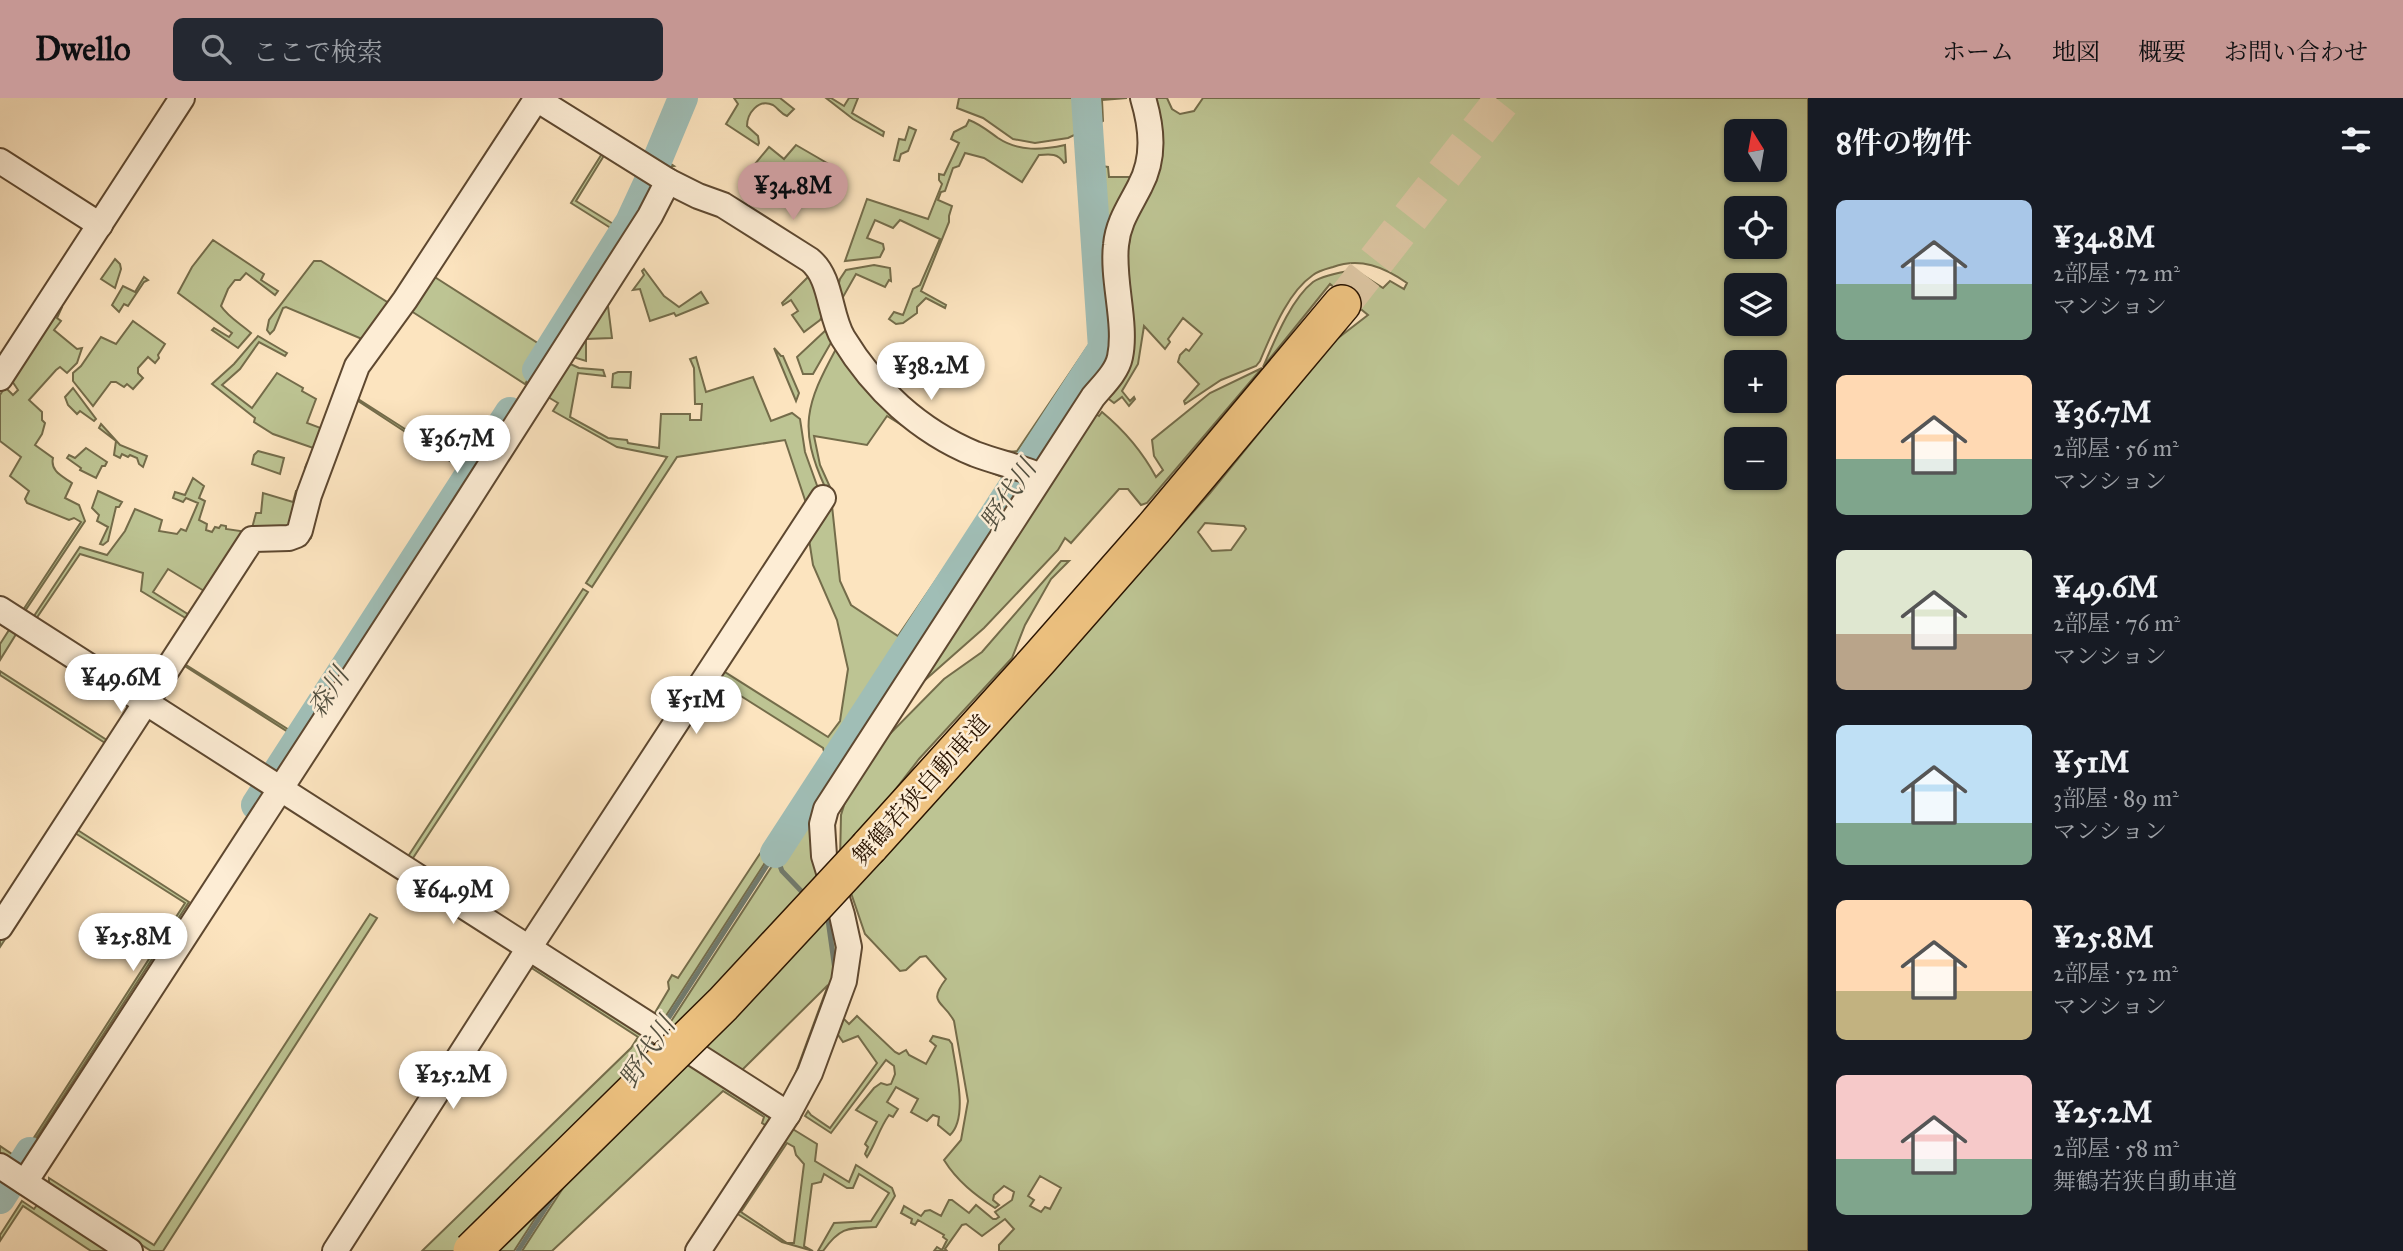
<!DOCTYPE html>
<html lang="ja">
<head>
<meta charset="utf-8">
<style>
	body { margin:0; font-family:"IM FELL Great Primer","Noto Serif JP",serif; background:#242831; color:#f1f3f6; height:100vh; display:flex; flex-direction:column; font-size:26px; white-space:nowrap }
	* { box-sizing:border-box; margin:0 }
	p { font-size:23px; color:#9ea1a6 }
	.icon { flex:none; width:38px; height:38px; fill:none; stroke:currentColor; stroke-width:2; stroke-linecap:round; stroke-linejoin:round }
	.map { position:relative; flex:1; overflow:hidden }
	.panel { display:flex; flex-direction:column; background:#171b24; width:595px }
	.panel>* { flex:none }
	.needle { width:46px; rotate:349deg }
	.buttons { position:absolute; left:1724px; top:21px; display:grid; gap:14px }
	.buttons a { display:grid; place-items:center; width:63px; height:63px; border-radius:10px; background:#171b24; box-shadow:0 2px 5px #0004; font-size:35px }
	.price { position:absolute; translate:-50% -60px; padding:0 16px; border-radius:24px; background:#fff; color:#222; font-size:23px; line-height:46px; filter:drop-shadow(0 2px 4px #0008) }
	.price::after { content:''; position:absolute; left:50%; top:42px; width:21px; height:16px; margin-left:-10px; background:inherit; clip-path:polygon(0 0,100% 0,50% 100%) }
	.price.current { background:#c59692; color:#111 }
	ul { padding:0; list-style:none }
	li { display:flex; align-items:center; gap:21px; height:175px; padding:0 28px }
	li span { display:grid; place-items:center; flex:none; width:196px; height:140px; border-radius:10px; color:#555 }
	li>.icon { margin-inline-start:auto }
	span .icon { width:84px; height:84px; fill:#fffc; stroke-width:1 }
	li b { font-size:30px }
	h2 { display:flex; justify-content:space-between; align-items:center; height:84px; padding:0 28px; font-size:30px }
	header { display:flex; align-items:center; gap:42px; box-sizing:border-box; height:98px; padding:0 35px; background:#c59692; color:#111 }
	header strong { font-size:33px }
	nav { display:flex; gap:38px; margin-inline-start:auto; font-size:24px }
	.search { width:490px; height:63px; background:#242831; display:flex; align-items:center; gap:18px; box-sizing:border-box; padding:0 24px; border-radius:10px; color:#9ea1a6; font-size:26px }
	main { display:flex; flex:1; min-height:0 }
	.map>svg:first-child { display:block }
</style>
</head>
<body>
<header>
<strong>Dwello</strong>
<div class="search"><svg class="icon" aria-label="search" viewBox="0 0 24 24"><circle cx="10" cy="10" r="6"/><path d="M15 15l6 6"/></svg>ここで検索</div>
<nav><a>ホーム</a><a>地図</a><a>概要</a><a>お問い合わせ</a></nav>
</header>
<main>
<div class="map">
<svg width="1808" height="1153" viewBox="0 0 1808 1153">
	<rect width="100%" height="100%" fill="#fce4bf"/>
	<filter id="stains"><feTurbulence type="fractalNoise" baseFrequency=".00286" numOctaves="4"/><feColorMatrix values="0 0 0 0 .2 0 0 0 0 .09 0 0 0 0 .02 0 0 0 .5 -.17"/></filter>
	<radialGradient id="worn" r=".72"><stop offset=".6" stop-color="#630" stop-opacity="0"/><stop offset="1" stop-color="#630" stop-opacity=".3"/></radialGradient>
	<g fill="#bdc493" stroke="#746c4a" stroke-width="2" fill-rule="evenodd">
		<polygon points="677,0 682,0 654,62 652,59"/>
		<polygon points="688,0 696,0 668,64 674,68 664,70 659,67"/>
		<path d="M 734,0 L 780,0 L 794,11 L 787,18 C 780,15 779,11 773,7 C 758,0 747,16 747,28 L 758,38 L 759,45 L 758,47 L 726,26 L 738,6 Z"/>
		<polygon points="826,0 831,0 844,8 849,0 858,0 852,15 884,34 883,38 853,21"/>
		<polygon points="959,0 1083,0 1085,32 1068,40 1035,45 1013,41 983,20 957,10"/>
		<polygon points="1090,0 1127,0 1102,2 1103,23 1091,30"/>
		<path d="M 1152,0 L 1167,0 L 1172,11 L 1180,16 L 1194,13 L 1203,0 L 1808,0 L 1808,1153 L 999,1153 L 999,1147 L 1014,1131 L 1005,1121 L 982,1138 L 966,1126 L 962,1127 L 945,1151 L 947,1153 L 934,1153 L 937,1149 L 942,1152 L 947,1142 L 943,1139 L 944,1137 L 918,1122 L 915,1127 L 911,1125 L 912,1121 L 901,1115 L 904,1108 L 921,1118 L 925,1113 L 930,1112 L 941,1118 L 949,1102 L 952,1102 L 969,1115 L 976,1107 L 993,1121 L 996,1121 L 999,1119 L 995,1114 L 1012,1102 L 1014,1094 L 1004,1088 L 994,1097 L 993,1102 L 999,1107 L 995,1110 C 975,1097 957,1083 944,1062 L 961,1042 L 968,1003 L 954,923 C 943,902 927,906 946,881 L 926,858 L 920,859 L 906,872 L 900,873 L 865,836 L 851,795 L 991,642 L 1210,395 L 1333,244 L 1368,217 L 1330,186 L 1263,269 C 1274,244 1291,201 1313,184 C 1323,177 1342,174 1355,172 L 1383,190 L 1390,183 L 1404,191 L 1407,185 C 1384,169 1360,159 1333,169 C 1326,171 1318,173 1313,177 C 1287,195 1272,235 1260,263 L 1256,268 L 1221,282 L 1185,306 L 1184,303 L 1199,286 L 1178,264 L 1180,257 L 1186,251 L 1189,253 L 1202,236 L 1183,220 L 1168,241 L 1170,244 L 1165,251 L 1144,228 L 1138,266 L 1122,293 L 1130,303 L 1134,299 L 1135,301 L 1129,308 L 1122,299 L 1114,305 L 1105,298 ZM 1736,33 L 1774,33 L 1774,72 L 1736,72 ZM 1736,110 L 1774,110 L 1774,149 L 1736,149 ZM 1736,187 L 1774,187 L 1774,226 L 1736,226 ZM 1736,264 L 1774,264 L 1774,303 L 1736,303 ZM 1736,341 L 1774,341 L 1774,380 L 1736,380 ZM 1205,425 L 1244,428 L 1246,431 L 1231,452 L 1212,453 L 1198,434 ZM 1040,1078 L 1061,1090 L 1050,1111 L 1045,1109 L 1041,1114 L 1030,1108 L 1034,1102 L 1028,1098 Z"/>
		<path d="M 969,22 C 980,26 988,33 998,40 C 1019,54 1042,52 1065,47 L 1066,64 L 1064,65 C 1058,55 1050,56 1039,57 L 1022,84 L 984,60 L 965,55 L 959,68 L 953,70 L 945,93 L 941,94 L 938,102 L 952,108 L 949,118 L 949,124 L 921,193 L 946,207 L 945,210 L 926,200 L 917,209 L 917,215 L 903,225 L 896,226 L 889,221 L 894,214 L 903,217 L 913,191 L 920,187 L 940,141 L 900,122 L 893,130 L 875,122 L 867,140 L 883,146 L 884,151 L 880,159 L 845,163 L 867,101 L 928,121 L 942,86 L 939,82 L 939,76 L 944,77 L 959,45 L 951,41 L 954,34 L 966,28 Z"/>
		<polygon points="909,29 916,32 908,53 901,56 899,63 894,62 899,41 905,42"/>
		<polygon points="1102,32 1101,68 1108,69 1109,79 1135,79 1114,255 1040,367 1030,368 1106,250 1092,37"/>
		<path d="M 1086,40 L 1100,248 L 1024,364 L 1013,363 L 914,315 L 921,313 C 945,327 990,358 1017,353 L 1090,245 L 1081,73 L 1076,44 Z"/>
		<polygon points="796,47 827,65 805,102 773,81 769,84 750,72 769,49 784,61"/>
		<polygon points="603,54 605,56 576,103 615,127 631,104 642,78 646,81 628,123 578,203 575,201 617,134 571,105"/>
		<path d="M 213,142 L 264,176 L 261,182 L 278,193 L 275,197 L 246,175 L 240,182 L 235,182 L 228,191 L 221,208 C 228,219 241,226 251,235 L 238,250 L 212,232 L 214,230 L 229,239 L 232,235 L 178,195 L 192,169 Z"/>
		<polygon points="115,161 120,166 121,171 115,190 101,181"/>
		<polygon points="314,163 321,163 392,207 362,241 286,209 283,210 274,232 270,236 267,232 269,222"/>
		<polygon points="874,167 890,170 891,183 889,182 885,189 856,176 843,199 841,201 835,200 840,181 846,172"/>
		<polygon points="644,171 664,198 679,209 701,194 708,205 676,218 674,215 650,223 640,191 633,192 644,177 642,173"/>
		<polygon points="815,172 825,214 820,222 804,234 792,217 798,213 791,202 783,207 782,205"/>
		<polygon points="430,176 547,251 525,286 408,211"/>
		<polygon points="144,179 148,182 144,184 128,208 124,206 119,214 112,207 123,188 135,194"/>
		<polygon points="607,200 612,240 586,241 586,263 576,260 571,253"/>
		<path d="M 58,206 L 62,209 L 57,220 L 61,223 L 54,232 L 77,251 L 82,250 L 77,265 L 67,275 L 60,269 L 56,272 L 29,302 L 42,314 L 42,322 L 45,325 L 42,336 L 35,347 L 53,360 C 50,373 62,378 72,385 L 65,400 L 79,407 L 85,423 L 23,516 L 0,501 L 0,498 L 23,512 L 81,424 L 74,420 L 69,422 L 27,405 L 25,401 L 29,393 L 10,378 L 21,359 L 0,343 L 0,297 L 5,289 L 13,297 L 18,292 L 12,283 Z"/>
		<polygon points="133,223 165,246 158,257 159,260 155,265 148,259 138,270 138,275 143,280 133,291 127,286 124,289 116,284 111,284 93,308 73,283 73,275 81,268 101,239 116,246"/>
		<polygon points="827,231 832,243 813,276 803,276 797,259"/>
		<polygon points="258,238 287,255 285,258 259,244 240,271 222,287 252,310 277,275 303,290 302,293 316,301 307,325 326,332 319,352 273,336 254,324 255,320 212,286 234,266"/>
		<polygon points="774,250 781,258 783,258 799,295 796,303"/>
		<path d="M 836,251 L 1007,375 L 1006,380 L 1012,383 L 662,924 L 653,918 L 669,891 L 668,884 L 672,877 L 678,880 L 825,657 L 823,650 L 714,581 L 720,571 L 828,639 L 840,623 L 848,571 L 837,522 L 813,467 L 808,435 L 825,389 C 798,330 806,306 836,251 ZM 887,318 L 957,361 L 1005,380 L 977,427 L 972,429 L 898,538 L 851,507 L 840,483 L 830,389 L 820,367 L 814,338 L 867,347 Z"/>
		<polygon points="696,259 706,294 753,279 771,323 792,315 800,321 805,354 819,393 807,408 785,342 677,359 592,489 586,485 667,359 617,349 553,313 558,305 543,296 564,263 579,270 603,272 605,278 578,275 570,319 608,340 627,342 628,345 659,350 661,316 690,316 690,322 701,322 702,306 695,306 694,270 690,261"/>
		<path d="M 1262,270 L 1147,405 L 1141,407 L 1128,391 L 1119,391 L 1071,445 L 1065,440 L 1058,452 L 984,530 L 916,590 L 1094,315 L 1099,318 L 1102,314 C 1125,333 1142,353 1156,379 L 1163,372 L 1154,358 L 1152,342 L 1210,295 Z"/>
		<polygon points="618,274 631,274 630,290 612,289 613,276"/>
		<polygon points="73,290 96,321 94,323 80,313 77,316 68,307 65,299"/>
		<path d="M 355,299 L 469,372 L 296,639 L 180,565 L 253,451 L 292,446 ZM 355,301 L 465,373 L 294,635 L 183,565 L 252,456 L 260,452 L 292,452 L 302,448 L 311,440 L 319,400 Z"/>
		<polygon points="101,326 120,347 147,358 143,369 139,366 137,360 130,357 128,359 122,356 120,360 114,357 116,343 99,330"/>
		<polygon points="86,350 107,364 105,368 102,368 96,380 80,372 81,370 67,360 69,357 75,360"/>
		<polygon points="258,353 284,360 280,376 252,366 254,357"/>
		<polygon points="307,365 313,367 295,429 251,434 256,415 261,415 263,395 293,404 296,393 299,393 307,371 305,370"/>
		<polygon points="1024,378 1031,380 836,677 831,675"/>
		<path d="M 193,380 L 204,388 L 199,400 L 205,403 L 199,422 L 207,426 L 206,432 L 212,434 L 215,429 L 219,430 L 221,427 L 226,428 L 226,431 L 247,434 L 209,496 L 168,471 L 153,494 L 194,520 L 145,595 L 32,521 L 80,449 L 107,457 L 125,433 L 135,411 L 162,422 L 159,433 L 177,436 L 181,431 L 186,433 L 198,405 L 186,400 L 183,404 L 173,400 L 175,394 L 185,397 ZM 80,456 L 143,475 L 141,493 L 187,521 L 143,589 L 36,521 Z"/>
		<polygon points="98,393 122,404 119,409 116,409 108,443 103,447 100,446 108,429 97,423 99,417 92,410"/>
		<polygon points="1061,463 1069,463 1051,481 1025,527 1012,560 919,661 840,763 841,717 845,704 868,658 944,581 982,554"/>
		<polygon points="583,491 588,494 411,763 407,760"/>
		<polygon points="0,521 18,533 0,562 0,546 9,532 0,526"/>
		<polygon points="0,573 113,646 0,812 105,645 0,577"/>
		<path d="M 826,685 L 831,688 L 838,880 L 787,1005 L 668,928 ZM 828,887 L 786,1001 L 742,972 Z"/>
		<polygon points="73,729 189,804 26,1056 15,1066 0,1056 0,1048 18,1060 24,1055 185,805 75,735 0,849 0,837"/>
		<polygon points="370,816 377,820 163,1153 151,1153 49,1087 49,1080 154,1147"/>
		<polygon points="527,863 652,940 514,1153 422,1153 631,950 638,939 527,867"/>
		<path d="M 839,916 L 849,926 L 857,918 L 895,954 L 899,956 L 906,952 L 909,957 L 926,966 L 936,948 L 930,943 L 933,938 L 949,942 L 952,946 C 955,969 969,1019 950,1037 L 938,1027 L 939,1019 L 933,1017 L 927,1023 L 911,1014 L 918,1001 L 896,989 L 887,1004 L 898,1011 L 893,1019 L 889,1017 C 879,1031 876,1045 867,1059 L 865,1056 L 868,1049 L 865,1046 L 877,1024 L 856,1012 L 874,990 L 881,985 L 887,987 L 891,986 L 895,976 L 894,968 L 886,962 L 831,1035 L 805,1018 L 808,1013 L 811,1017 L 830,1030 L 877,965 L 858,938 L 843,944 L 834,931 Z"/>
		<polygon points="658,944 777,1019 770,1030 762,1025 764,1019 723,993 552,1153 522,1153"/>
		<path d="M 791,1030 L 817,1046 L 815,1063 L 849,1084 L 856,1067 L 892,1090 L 895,1098 L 876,1129 C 847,1130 840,1129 823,1153 L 818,1153 L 834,1125 L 871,1123 L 889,1095 L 859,1076 L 853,1090 L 847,1090 L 824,1076 L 821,1084 L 812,1086 L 804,1148 L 813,1153 L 782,1144 L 736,1115 ZM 787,1045 L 794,1049 L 796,1057 L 804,1066 L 794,1145 L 787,1145 L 741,1114 Z"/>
		<polygon points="22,1103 34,1111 37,1107 40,1107 111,1153 91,1153 23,1108 0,1143 0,1137"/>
	</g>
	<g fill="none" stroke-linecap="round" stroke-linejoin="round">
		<g stroke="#717a6d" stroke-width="5">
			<polyline points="775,755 782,773 805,797"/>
			<polyline points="823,817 828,822 835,872"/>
			<polyline points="664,927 775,755"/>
			<polyline points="642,962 657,938"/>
			<polyline points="518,1153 556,1094"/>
		</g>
		<g stroke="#a0beb6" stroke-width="30">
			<polyline points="656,65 683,0"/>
			<polyline points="537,272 630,124 649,83"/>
			<polyline points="256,707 510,314"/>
			<polyline points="775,755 1103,250 1086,0"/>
			<polyline points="0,1101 30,1054"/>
		</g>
		<polyline stroke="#dcc5a2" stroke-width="37" stroke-dasharray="37 18" stroke-linecap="butt" points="1342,206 1504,0"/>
		<g stroke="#5e4830" stroke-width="28">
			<g id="minor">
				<path d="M 535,0 L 668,83 L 698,98 L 723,107 L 810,162 C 832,180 829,217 843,240 C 874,291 919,333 975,356 C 996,364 1020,369 1041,378"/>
				<polyline points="0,63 100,127"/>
				<polyline points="0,280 182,0"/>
				<polyline points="0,511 788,1016"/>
				<polyline points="0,829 252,441 289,440 297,437 300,432 309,397 357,268 405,202 537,0"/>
				<polyline points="0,1068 130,1153"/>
				<polyline points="25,1084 463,410 650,118 668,83"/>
				<polyline points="335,1153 529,850 823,400"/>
				<path d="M 698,1153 L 788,1016 L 810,975 L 844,883 L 849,849 L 842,817 L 824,758 L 822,726 L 826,711 L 1093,299 C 1103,287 1117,274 1120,259 C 1127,226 1112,182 1116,147 C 1118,124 1130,108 1140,88 C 1155,60 1152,30 1143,0"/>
			</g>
		</g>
		<g stroke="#2a1400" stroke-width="40">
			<polyline id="highway" points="869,749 1039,561 1154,430 1342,206"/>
		</g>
		<use href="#minor" stroke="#fdedd5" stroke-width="24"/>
		<use href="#highway" stroke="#eec280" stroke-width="37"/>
		<g stroke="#2a1400" stroke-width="40" stroke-linecap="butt">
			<polyline id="highway-bridge" points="472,1153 723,906 869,749"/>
		</g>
		<use href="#highway-bridge" stroke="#eec280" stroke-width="37"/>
	</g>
	<g text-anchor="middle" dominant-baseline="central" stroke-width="5" stroke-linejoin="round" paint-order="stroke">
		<g font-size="24" fill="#2a1400" stroke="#fdedd5">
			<text transform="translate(921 692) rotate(-48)">舞鶴若狭自動車道</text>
		</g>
		<g font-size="26" font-style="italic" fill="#535040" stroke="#fdedd5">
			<text transform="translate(1008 397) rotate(-57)">野代川</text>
			<text transform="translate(328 594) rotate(-57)">森川</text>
			<text transform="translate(647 954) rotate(-57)">野代川</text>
		</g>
	</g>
	<rect width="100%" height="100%" filter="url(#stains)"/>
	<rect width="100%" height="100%" fill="url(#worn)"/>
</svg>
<div class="buttons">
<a><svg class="needle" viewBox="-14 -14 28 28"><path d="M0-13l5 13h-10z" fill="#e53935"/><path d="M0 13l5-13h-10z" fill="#9ea1a6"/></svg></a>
<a><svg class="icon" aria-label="locate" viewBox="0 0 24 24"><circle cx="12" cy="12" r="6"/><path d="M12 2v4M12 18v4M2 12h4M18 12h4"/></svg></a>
<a><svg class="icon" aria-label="layers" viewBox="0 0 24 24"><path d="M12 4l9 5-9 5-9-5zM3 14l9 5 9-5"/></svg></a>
<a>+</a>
<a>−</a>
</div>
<b class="price current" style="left:793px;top:124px">¥34.8M</b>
<b class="price" style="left:931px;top:304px">¥38.2M</b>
<b class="price" style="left:457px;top:377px">¥36.7M</b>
<b class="price" style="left:121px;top:616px">¥49.6M</b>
<b class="price" style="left:696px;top:638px">¥51M</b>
<b class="price" style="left:453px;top:828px">¥64.9M</b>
<b class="price" style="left:133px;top:875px">¥25.8M</b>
<b class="price" style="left:453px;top:1013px">¥25.2M</b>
</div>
<section class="panel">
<h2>8件の物件<svg class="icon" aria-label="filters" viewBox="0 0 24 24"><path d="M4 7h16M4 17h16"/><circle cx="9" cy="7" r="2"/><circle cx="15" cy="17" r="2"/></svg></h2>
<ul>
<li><span style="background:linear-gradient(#a9c7e8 60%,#7fa58c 0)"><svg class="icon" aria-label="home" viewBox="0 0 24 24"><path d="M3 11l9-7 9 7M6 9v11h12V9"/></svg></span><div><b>¥34.8M</b><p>2部屋 · 72 m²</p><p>マンション</p></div></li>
<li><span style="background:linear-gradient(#ffd9b3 60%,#7fa58c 0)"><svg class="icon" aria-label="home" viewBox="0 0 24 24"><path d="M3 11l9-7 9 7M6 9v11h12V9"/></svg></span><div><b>¥36.7M</b><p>2部屋 · 56 m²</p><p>マンション</p></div></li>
<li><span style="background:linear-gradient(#dfe7d0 60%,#b9a48a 0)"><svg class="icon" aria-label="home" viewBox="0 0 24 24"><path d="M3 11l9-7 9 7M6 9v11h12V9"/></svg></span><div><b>¥49.6M</b><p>2部屋 · 76 m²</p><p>マンション</p></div></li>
<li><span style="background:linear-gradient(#bfe0f5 70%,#7fa58c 0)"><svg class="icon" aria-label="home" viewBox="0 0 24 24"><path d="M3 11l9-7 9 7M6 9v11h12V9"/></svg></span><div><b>¥51M</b><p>3部屋 · 89 m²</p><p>マンション</p></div></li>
<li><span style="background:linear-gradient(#ffd9b3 65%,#c2b280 0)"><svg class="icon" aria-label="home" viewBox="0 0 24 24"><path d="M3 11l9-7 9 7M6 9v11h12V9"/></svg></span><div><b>¥25.8M</b><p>2部屋 · 52 m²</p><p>マンション</p></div></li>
<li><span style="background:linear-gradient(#f6c9c9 60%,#7fa58c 0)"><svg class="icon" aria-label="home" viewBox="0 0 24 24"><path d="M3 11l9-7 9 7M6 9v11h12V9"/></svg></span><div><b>¥25.2M</b><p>2部屋 · 58 m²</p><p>舞鶴若狭自動車道</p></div></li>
</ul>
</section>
</main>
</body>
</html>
